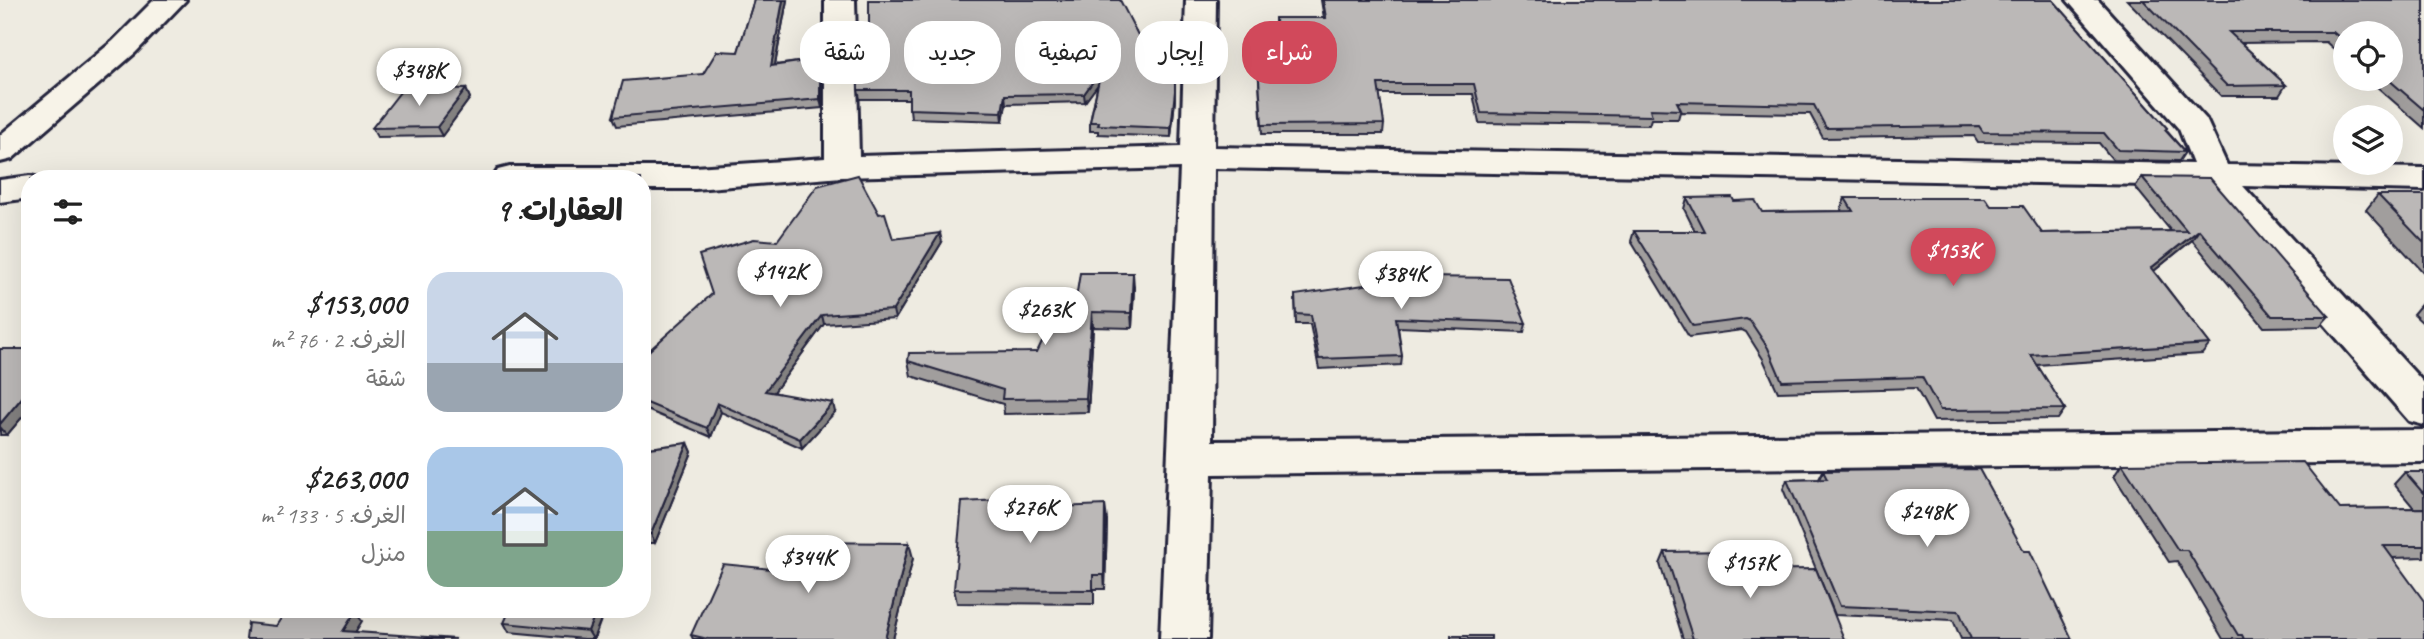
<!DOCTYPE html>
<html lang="ar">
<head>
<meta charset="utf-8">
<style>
	body { margin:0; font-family:Caveat,"Playpen Sans Arabic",sans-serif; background:#f6f6f6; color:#222; direction:rtl; height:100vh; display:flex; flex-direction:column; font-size:26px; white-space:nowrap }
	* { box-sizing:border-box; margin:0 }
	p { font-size:23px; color:#767676 }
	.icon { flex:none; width:38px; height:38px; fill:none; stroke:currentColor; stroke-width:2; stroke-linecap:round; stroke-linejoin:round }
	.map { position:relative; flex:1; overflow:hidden; direction:ltr }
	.sheet { position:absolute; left:21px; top:170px; width:630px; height:448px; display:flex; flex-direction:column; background:#fff; border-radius:28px; box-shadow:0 7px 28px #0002; direction:rtl }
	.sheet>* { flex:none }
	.guide { position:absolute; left:672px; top:21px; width:665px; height:63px; direction:rtl; display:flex; gap:14px }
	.fabs { position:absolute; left:2333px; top:21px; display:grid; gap:14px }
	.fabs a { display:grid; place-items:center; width:70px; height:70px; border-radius:50%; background:#fff; box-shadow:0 7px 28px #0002; font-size:35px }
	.price { position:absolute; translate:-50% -60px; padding:0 16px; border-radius:24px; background:#fff; color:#222; font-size:23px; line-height:46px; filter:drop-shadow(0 2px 4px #0008) }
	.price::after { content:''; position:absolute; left:50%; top:42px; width:21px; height:16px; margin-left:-10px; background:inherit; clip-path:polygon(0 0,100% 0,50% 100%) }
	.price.active { background:#d1495b; color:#fff }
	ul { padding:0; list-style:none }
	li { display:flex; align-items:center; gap:21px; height:175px; padding:0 28px }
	li span { display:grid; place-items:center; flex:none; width:196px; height:140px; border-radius:21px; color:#555 }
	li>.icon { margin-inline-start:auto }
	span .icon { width:84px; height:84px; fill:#fffc; stroke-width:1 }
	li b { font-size:30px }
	h2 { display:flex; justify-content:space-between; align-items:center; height:84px; padding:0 28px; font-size:30px }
	.pill { padding:0 24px; border-radius:28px; background:#fff; box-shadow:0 7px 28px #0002; font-size:24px; line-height:63px }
	.pill.active { background:#d1495b; color:#fff }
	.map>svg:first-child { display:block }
</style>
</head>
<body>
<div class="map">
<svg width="2424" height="639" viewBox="0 0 2424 639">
	<rect width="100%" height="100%" fill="#eeebe1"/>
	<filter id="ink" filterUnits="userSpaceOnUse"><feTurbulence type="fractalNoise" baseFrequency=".0143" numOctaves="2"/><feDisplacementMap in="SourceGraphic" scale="14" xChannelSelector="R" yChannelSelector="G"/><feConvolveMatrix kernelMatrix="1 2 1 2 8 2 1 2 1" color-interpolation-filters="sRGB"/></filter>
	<g filter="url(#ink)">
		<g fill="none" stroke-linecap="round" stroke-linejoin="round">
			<g stroke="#22223b" stroke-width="6">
				<g id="minor">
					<polygon points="154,0 186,0 135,53 12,159 0,162 0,135 113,41"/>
					<polygon points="825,0 855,0 859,156 1181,147 1186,0 1216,0 1214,147 2193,164 2179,129 2067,0 2098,0 2206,119 2227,165 2424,168 2424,190 2243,186 2424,383 2424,425 2409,421 2204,186 1214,168 1212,441 2424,430 2424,462 1212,474 1208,639 1160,639 1180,168 842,177 695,189 642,189 642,178 493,178 498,170 510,167 695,167 825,158"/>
					<polygon points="30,176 39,178 30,178 30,198 0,202 0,180"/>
				</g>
			</g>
			<use href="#minor" fill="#f7f3e8" fill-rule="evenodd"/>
		</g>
		<g fill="#a19e9d" stroke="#22223b" stroke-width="2">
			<polygon points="754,0 787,0 775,65 820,59 822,68 822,108 617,126 613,117 703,74 738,52"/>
			<polygon points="1321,0 2053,0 2167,128 2166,130 2185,152 2179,161 2113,160 2099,143 1978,142 1974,136 1823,138 1810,114 1680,112 1678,119 1651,119 1649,125 1479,123 1473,94 1379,94 1384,124 1383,134 1262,134 1258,64 1276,63 1275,18 1324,18"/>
			<polygon points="2127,0 2424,0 2424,128 2368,79 2390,79 2345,33 2345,59 2326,42 2241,43 2286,85 2279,96 2221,96"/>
			<polygon points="1139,37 1175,100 1171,137 1098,134 1098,131 1090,131 1090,122 1098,84 1085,102 1006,104 1003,121 911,118 909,99 860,99 858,90"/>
			<polygon points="466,89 470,98 442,136 377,137 372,128"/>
			<polygon points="2142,177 2329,316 2320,326 2264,327 2192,240 2154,271 2210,344 2202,354 2037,365 2065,409 2058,419 1934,421 1916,388 1778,392 1763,359 1746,332 1742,330 1689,337 1631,241 1634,231 1695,231 1684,209 1687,198 1734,201 1762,212 1842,211 1841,209 1845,198 1991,206 2042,233 2171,231 2135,187"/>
			<polygon points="2378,195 2424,195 2424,273 2366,210"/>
			<polygon points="879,214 893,239 942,242 895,319 824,324 774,392 835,412 802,448 721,412 711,437 642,408 642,357 777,241"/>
			<polygon points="1134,287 1132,328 1093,327 1088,412 1004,414 1003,404 911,376 908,361 1037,352 1075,305"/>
			<polygon points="1295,295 1526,323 1524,332 1398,327 1402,356 1401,365 1319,369 1310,324 1296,324"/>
			<polygon points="2424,301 2424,324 2413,314"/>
			<polygon points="0,349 30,349 30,408 7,435 0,435"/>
			<polygon points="688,443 692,452 655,543 642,543 642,449"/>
			<polygon points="2122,464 2340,509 2414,508 2394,484 2405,472 2424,472 2424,557 2393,558 2424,639 2223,639 2177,561 2169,562 2114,476"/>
			<polygon points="1823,471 2072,639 1961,639 1953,620 1835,615 1783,489 1787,480 1819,479"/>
			<polygon points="1062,507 1107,520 1105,589 1094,589 1094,604 957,603 954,589"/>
			<polygon points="1665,552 1741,570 1844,639 1683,639 1660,564"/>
			<polygon points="913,558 893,639 693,639 691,635"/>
			<polygon points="605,609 594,639 584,639 509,632 504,623"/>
		</g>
		<g fill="#838180" stroke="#22223b" stroke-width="2">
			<polygon points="783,0 787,0 773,75 771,66"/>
			<polygon points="1175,36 1175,100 1171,137 1171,128"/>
			<polygon points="820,59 822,68 822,108 820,99"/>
			<polygon points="1101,70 1102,79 1085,102 1084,94"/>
			<polygon points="466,89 470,98 442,136 437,127"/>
			<polygon points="1005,95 1006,104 1003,121 1002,112"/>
			<polygon points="2199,230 2192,240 2144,279 2151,268"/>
			<polygon points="940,233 942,242 895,319 893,310"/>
			<polygon points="1133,273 1134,287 1132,328 1131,313"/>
			<polygon points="1092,312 1093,327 1088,412 1086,398"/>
			<polygon points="822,315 824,324 768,400 765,391"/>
			<polygon points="30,388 30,408 7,435 0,427 0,424"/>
			<polygon points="717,403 721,412 711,437 707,428"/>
			<polygon points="833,403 835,412 802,448 800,439"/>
			<polygon points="688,443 692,452 655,543 651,534"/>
			<polygon points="1105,505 1107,520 1105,589 1104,575"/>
			<polygon points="909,543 913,558 893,639 885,639"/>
			<polygon points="597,609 605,609 593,639 588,631"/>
			<polygon points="355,612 362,621 351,639 343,631"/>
		</g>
		<g fill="#bbb8b7" stroke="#22223b" stroke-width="2">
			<polygon points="754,0 783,0 771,66 820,59 820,99 613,117 623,81 703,74 717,51 738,52"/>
			<polygon points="869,0 1120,0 1139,37 1175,36 1175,91 1171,128 1098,125 1099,122 1090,122 1101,70 1084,94 1005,95 1002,112 909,109 909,90 858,90 857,54 869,52"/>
			<polygon points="1323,0 2053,0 2167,128 2165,130 2185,152 2118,150 2104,133 1983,132 1979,126 1826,128 1814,105 1677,102 1681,110 1650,109 1652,116 1481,113 1474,84 1378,84 1384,124 1262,125 1258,64 1277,63 1275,18 1326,18"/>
			<polygon points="2143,0 2424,0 2424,110 2388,79 2390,79 2390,33 2345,33 2345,42 2333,32 2229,32 2286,85 2227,86"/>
			<polygon points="404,87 466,89 437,127 372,128"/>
			<polygon points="858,175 879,214 885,213 893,239 940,233 893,310 822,315 765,391 833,403 800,439 717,403 707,428 642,401 642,357 712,294 699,255 754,239 777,241 817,186"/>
			<polygon points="2142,177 2210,178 2329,316 2272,316 2199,230 2151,268 2210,344 2031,355 2065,409 1940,410 1922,377 1782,381 1768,348 1750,321 1746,319 1693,326 1634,231 1704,231 1687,198 1732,197 1734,201 1755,200 1762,212 1853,211 1845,198 1985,198 1991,206 2023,206 2042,233 2187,231"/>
			<polygon points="2378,195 2424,195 2424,243"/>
			<polygon points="1080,273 1133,273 1131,313 1092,312 1086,398 1002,399 1003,390 908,361 909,353 1037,352 1061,302 1075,305"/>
			<polygon points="1419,277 1508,278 1526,323 1396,318 1402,356 1319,359 1311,315 1296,314 1295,295"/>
			<polygon points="0,349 30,349 30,388 0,424"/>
			<polygon points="688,443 651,534 642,534 642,449"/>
			<polygon points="2303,462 2340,509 2424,508 2424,546 2384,546 2424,601 2424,639 2244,639 2242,635 2238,635 2187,550 2178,550 2122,464"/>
			<polygon points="1979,469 2024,551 2030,551 2072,639 1971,639 1959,611 1840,606 1787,480 1827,479 1823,471"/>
			<polygon points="2405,472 2424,472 2424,494"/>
			<polygon points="1061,497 1059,507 1105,505 1104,575 1093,575 1093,590 954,589 962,502"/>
			<polygon points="799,542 909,543 885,639 708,639 691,635 723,564 791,571"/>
			<polygon points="1734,551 1741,570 1816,569 1844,639 1693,639 1665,552"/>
			<polygon points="287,609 311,609 355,612 343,631 456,639 246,639 248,623 276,626"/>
			<polygon points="510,609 597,609 588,631 504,623"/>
			<rect x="1451" y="636" width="40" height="3"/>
		</g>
	</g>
</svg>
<div class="fabs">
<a><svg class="icon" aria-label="locate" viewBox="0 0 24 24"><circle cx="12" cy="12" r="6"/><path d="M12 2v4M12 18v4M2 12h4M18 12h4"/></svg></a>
<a><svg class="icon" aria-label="layers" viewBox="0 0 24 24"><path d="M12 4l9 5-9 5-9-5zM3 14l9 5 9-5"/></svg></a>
</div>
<b class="price" style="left:419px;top:108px">$348K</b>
<b class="price active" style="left:1953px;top:288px">$153K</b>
<b class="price" style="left:780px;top:309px">$142K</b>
<b class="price" style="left:1401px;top:311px">$384K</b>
<b class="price" style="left:1045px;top:347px">$263K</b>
<b class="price" style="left:1030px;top:545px">$276K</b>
<b class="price" style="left:1927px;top:549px">$248K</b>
<b class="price" style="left:808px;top:595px">$344K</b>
<b class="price" style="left:1750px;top:600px">$157K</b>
<div class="guide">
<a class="pill active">شراء</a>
<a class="pill">إيجار</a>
<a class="pill">تصفية</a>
<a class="pill">جديد</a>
<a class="pill">شقة</a>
</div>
<section class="sheet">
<h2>العقارات: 9<svg class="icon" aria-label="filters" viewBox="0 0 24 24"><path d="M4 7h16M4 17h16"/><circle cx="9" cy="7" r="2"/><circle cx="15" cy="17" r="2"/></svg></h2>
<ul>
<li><span style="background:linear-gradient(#c9d6e8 65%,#9aa5b1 0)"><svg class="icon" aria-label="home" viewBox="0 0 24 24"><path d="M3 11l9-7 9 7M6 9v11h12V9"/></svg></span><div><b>$153,000</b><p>الغرف: 2 · 76 m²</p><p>شقة</p></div></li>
<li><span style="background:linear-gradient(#a9c7e8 60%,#7fa58c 0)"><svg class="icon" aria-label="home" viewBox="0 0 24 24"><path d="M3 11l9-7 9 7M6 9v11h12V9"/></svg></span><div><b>$263,000</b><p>الغرف: 5 · 133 m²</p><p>منزل</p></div></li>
</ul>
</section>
</div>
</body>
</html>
